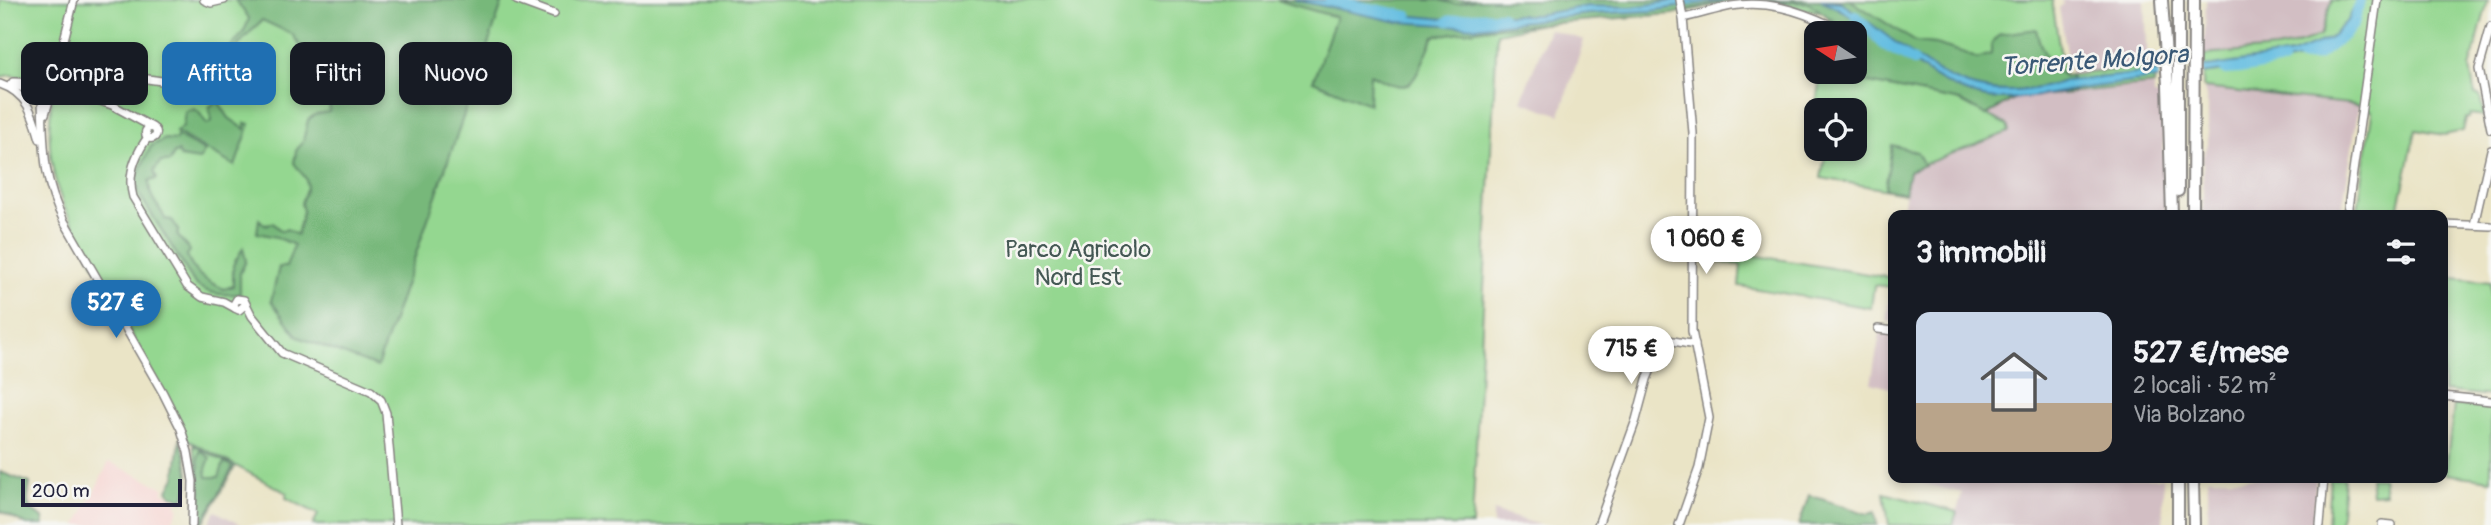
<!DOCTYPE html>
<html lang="it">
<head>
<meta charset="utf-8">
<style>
	body { margin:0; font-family:Pangolin,sans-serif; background:#20242c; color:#f1f3f6; height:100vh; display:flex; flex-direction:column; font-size:26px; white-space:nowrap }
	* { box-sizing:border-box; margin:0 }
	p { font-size:23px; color:#9ea1a6 }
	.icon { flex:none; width:38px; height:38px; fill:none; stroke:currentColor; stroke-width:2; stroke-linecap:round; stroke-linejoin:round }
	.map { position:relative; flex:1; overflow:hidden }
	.details { position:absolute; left:1888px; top:210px; width:560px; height:273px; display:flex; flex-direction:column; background:#171b24; border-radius:14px; box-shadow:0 4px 10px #0003 }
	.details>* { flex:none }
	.banner { position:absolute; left:21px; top:42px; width:665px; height:63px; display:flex; gap:14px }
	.needle { width:46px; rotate:282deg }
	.buttons { position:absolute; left:1804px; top:21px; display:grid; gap:14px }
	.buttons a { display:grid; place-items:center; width:63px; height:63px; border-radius:14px; background:#171b24; box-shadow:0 4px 10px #0003; font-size:35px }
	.scale { position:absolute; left:21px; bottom:18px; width:161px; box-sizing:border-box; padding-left:7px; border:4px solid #22223b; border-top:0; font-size:19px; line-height:24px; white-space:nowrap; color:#22223b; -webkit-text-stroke:5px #f6f6f2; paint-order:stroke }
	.price { position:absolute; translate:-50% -60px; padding:0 16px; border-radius:24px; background:#fff; color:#222; font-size:23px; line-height:46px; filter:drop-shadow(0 2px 4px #0008) }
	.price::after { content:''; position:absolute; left:50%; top:42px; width:21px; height:16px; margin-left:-10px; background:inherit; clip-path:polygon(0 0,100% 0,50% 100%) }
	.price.active { background:#1f6fb2; color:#fff }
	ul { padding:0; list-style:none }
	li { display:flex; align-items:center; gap:21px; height:175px; padding:0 28px }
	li+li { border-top:2px solid #363941 }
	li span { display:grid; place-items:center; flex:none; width:196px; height:140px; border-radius:14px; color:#555 }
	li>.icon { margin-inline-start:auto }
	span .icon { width:84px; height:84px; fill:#fffc; stroke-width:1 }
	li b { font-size:30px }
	h2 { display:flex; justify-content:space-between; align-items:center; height:84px; padding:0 28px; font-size:30px }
	.chip { padding:0 24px; border-radius:14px; background:#171b24; box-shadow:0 4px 10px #0003; font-size:24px; line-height:63px }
	.chip.active { background:#1f6fb2; color:#fff }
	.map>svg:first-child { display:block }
</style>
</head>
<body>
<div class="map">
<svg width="2491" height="525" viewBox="0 0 2491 525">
	<rect width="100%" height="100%" fill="#f6f6f2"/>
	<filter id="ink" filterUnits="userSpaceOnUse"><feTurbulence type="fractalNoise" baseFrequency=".0143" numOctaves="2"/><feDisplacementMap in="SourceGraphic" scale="14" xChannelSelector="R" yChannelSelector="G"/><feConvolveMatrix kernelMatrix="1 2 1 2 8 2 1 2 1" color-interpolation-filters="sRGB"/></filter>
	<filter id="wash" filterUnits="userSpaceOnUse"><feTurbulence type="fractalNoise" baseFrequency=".00686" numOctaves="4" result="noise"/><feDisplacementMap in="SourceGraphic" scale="28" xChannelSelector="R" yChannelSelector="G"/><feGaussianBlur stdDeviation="1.57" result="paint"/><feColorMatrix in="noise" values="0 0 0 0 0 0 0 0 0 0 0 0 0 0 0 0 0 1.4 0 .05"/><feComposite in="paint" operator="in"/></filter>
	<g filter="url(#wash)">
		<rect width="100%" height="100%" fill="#eae4c6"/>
		<polygon fill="#f7d0cd" points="109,462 164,488 162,492 179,500 176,506 179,508 170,525 77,525"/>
		<g fill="#d2bec3">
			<polygon points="2062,0 2145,0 2148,67 2071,75 2059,8 2063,4"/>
			<polygon points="2206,0 2335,0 2336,21 2318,39 2303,46 2240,54 2204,55"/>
			<polygon points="1549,29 1584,40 1560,115 1521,101"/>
			<polygon points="2154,84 2154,95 2163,96 2165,215 1902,215 1909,171 2008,133 2007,125 1986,115 2017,97"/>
			<polygon points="2203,86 2359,105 2341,215 2203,215 2203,157 2208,144 2208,106"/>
			<polygon points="1893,266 1893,322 1886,321"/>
			<polygon points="1880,333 1893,335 1893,389 1871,383"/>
			<polygon points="1901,478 2163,478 2163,525 1953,525 1962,493"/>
			<polygon points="2208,478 2316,478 2313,525 2208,525"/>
			<polygon points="215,511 242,525 208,525"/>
			<polygon points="1493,511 1540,525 1493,525"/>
		</g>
		<g fill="#94d790" stroke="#5b7c66" stroke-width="2">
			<path d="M 0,0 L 1504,0 L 1503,11 L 1614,0 L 2052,0 L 2064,76 L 2156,66 L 2154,84 L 2016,98 L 1987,115 L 2007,125 L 2009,132 L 1909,170 L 1905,193 L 1821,178 L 1826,151 L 1818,149 L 1855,149 L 1855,110 L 1816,110 L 1816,148 L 1809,147 L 1821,72 L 1855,72 L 1855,33 L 1827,33 L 1829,14 L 1769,1 L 1732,2 L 1688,11 L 1541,24 L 1497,33 L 1472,525 L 313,525 L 318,514 L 286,498 L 287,493 L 187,440 L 64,207 C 46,162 48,129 53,83 L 11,75 L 0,77 Z"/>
			<polygon points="2332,0 2488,0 2470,68 2475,95 2480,96 2484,116 2470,114 2469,118 2466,118 2463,131 2444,135 2416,130 2397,215 2357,215 2372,112 2358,105 2204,88 2203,86 2204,55 2275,49 2291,46 2320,36"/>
			<polygon points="1698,246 1892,278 1890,287 1874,285 1871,308 1739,286 1741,265 1700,260"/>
			<polygon points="2443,277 2491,282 2491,396 2443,391"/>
			<polygon points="2454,405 2491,409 2491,480 2445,474"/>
			<polygon points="193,445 235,467 202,525 197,525 199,485"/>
			<polygon points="2330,478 2344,478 2340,525 2327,525"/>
			<polygon points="2370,478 2383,478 2385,493 2372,494"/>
			<polygon points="1884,493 1957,512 1953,525 1889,525"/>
		</g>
		<g fill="#77b87a" stroke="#4c6d5a" stroke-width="2">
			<path d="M 235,0 L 493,0 L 502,4 L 377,367 L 298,337 L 271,301 L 279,267 L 286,267 L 294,245 L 276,237 L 257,233 L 259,219 L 265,225 L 273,223 L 281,231 L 287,229 L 297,235 L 303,211 L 301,203 L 307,187 L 306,179 L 294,163 L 296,151 L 303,141 L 308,120 L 314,115 L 329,112 L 330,104 L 312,77 L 314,57 L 301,47 L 292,34 L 262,20 L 240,43 L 229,65 L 216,73 C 217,51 243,44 249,18 Z"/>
			<path d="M 1276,0 L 1439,0 L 1455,4 L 1476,0 L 1850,0 L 1916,42 L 1935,44 L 1965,53 L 1977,59 L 1991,54 L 1991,45 L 2000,34 L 2036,29 C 2040,48 2048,64 2064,76 L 2071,75 L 2072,93 L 2017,97 L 1986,115 L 1960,101 L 1823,74 L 1824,72 L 1855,72 L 1855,33 L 1833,33 L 1835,22 L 1809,3 L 1729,0 L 1673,14 L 1490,28 L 1434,36 C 1429,46 1417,82 1407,85 C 1396,89 1379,78 1370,74 L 1369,104 L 1313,81 L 1336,17 Z"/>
			<path d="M 218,101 L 229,118 L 245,129 L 245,123 L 250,124 L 235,166 L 176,132 L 183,126 L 185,112 C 198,104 200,115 207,124 L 212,121 L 209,107 Z"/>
			<path d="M 177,136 L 205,151 L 199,160 L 180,157 L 178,152 L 174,153 L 170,162 L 161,162 L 154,171 L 157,179 L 149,181 C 150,204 159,203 165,219 L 172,220 L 179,230 L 177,234 C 180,241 188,245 190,251 L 187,255 C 193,275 207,281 224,289 L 233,286 L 233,265 L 243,248 L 246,261 L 240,273 L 240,294 C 224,295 208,295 195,284 L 139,194 L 137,185 L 137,176 L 151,146 L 165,139 L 176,140 Z"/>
			<polygon points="1892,145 1917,152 1924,165 1909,171 1905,193 1885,189"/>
			<path d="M 180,440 C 187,455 193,487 182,500 L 170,494 L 168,490 L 175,477 Z"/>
			<path d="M 200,450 L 210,458 L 206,469 L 207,477 L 219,477 L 224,462 L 231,465 L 232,469 C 225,481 208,518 199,524 L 201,498 L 198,457 Z"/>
			<path d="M 0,472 L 30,483 C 27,502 24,508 43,518 L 44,525 L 27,525 L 0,511 Z"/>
			<polygon points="1809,495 1868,514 1875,512 1877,525 1799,525"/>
		</g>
		<g fill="#63bde1" stroke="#42708e" stroke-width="2">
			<polygon points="1295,0 1326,0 1393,14 1457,20 1495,15 1536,15 1587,6 1632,7 1680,0 1723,0 1651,11 1589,14 1476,27 1398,22"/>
			<path d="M 1821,0 L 1840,2 C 1920,54 1959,116 2065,81 L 2213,66 L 2292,54 L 2329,39 L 2348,20 L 2358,0 L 2362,0 C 2356,27 2339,43 2316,54 C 2303,60 2288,61 2274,64 C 2232,71 2190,75 2148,80 C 2125,83 2102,86 2079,89 C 2047,94 2005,105 1974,95 C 1916,78 1876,24 1821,0 Z"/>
		</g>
		<polygon fill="#eae4c6" points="2203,63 2203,78 2159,82 2158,66"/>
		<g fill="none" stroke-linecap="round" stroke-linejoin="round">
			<g stroke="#63bde1" stroke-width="10">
				<polyline points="1330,0 1408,16"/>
				<polyline points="1855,15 1884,45 1914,61"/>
				<polyline points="1448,21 1471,17 1502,16"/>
				<polyline points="2301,57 2318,55 2346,34 2354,24 2360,0"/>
				<polyline points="2225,70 2239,69 2283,61"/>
			</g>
		</g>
	</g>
	<g filter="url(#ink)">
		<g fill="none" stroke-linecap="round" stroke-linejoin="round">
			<g stroke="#868380" stroke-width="10">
				<g id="minor">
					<polyline points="204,0 211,3 224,0"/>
					<polyline points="516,0 554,14"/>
					<path d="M 1683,18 C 1699,15 1715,9 1731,6 C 1766,0 1798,10 1830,25"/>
					<polyline points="2491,26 2479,69 2491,129"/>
					<polyline points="13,82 40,83"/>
					<path d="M 0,84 C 27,93 33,114 40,139"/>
					<polyline points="11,84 23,88 38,97"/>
					<polyline points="55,85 112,105 152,127"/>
					<polyline points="85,96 72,78 73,73 78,69 252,94"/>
					<polyline points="55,97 81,96"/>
					<path d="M 42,101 C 44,146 42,180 64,221 L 163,393 L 181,429 L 188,452 L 193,481 L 192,525"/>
					<polyline points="42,101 37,96 36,89 44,81 54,62"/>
					<polyline points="45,114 49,101 56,95 56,88 53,84 74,0"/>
					<circle cx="151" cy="133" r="5.5"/>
					<path d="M 148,137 C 135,155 127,176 133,197 L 187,286 L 202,297 L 224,302 L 235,308"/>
					<polyline points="2347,215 2377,0"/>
					<polyline points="2443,224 2491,226"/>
					<polyline points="2474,225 2491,150"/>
					<polyline points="245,305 239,310 235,308 234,304 237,299 244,300 252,316 282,353 371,391 381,400 386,413 396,525"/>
					<polyline points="1878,329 1894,331"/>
					<polyline points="2443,396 2491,401"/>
					<polyline points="2382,524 2392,525"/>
					<polyline points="1598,525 1636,420 1647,379 1662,343 1668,340 1695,345"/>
					<polyline points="1679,525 1699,468 1709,418 1692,331 1693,133 1683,18 1680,0"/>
					<polyline points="2320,525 2324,478"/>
				</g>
			</g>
			<g stroke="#868380" stroke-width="14">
				<g id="highway">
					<polyline points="2162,0 2168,85 2172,215"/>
					<polyline points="2178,0 2178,191"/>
					<polyline points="2193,215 2194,0"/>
					<polyline points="2178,478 2178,525"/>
					<polyline points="2193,478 2194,525"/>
				</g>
			</g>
			<use href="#minor" stroke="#fff" stroke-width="7"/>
			<use href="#highway" stroke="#fff" stroke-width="10"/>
		</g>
	</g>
	<g text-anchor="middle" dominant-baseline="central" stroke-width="5" stroke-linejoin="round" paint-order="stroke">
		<g font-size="24" fill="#445854" stroke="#f6f6f2">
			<text x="1078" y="249">Parco Agricolo<tspan x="1078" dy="28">Nord Est</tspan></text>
		</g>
		<g font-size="26" font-style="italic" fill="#395875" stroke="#f6f6f2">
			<text transform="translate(2094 61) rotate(-4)">Torrente Molgora</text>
		</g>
	</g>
</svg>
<div class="buttons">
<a><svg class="needle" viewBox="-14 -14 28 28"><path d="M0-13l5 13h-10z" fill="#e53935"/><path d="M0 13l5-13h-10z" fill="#9ea1a6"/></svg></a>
<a><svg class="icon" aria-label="locate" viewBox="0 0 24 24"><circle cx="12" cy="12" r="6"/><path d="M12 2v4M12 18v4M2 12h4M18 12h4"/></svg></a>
</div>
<div class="scale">200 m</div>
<b class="price" style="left:1706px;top:276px">1 060 €</b>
<b class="price active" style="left:116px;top:340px">527 €</b>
<b class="price" style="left:1631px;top:386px">715 €</b>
<div class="banner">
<a class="chip">Compra</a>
<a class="chip active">Affitta</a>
<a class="chip">Filtri</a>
<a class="chip">Nuovo</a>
</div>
<section class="details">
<h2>3 immobili<svg class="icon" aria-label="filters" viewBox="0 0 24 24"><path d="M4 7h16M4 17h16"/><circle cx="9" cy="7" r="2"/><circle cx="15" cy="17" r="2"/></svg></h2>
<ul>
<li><span style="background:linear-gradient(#c9d6e8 65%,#b9a48a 0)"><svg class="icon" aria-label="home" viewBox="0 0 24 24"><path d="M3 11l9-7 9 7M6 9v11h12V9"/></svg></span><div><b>527 €/mese</b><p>2 locali · 52 m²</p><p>Via Bolzano</p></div></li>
</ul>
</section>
</div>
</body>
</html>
